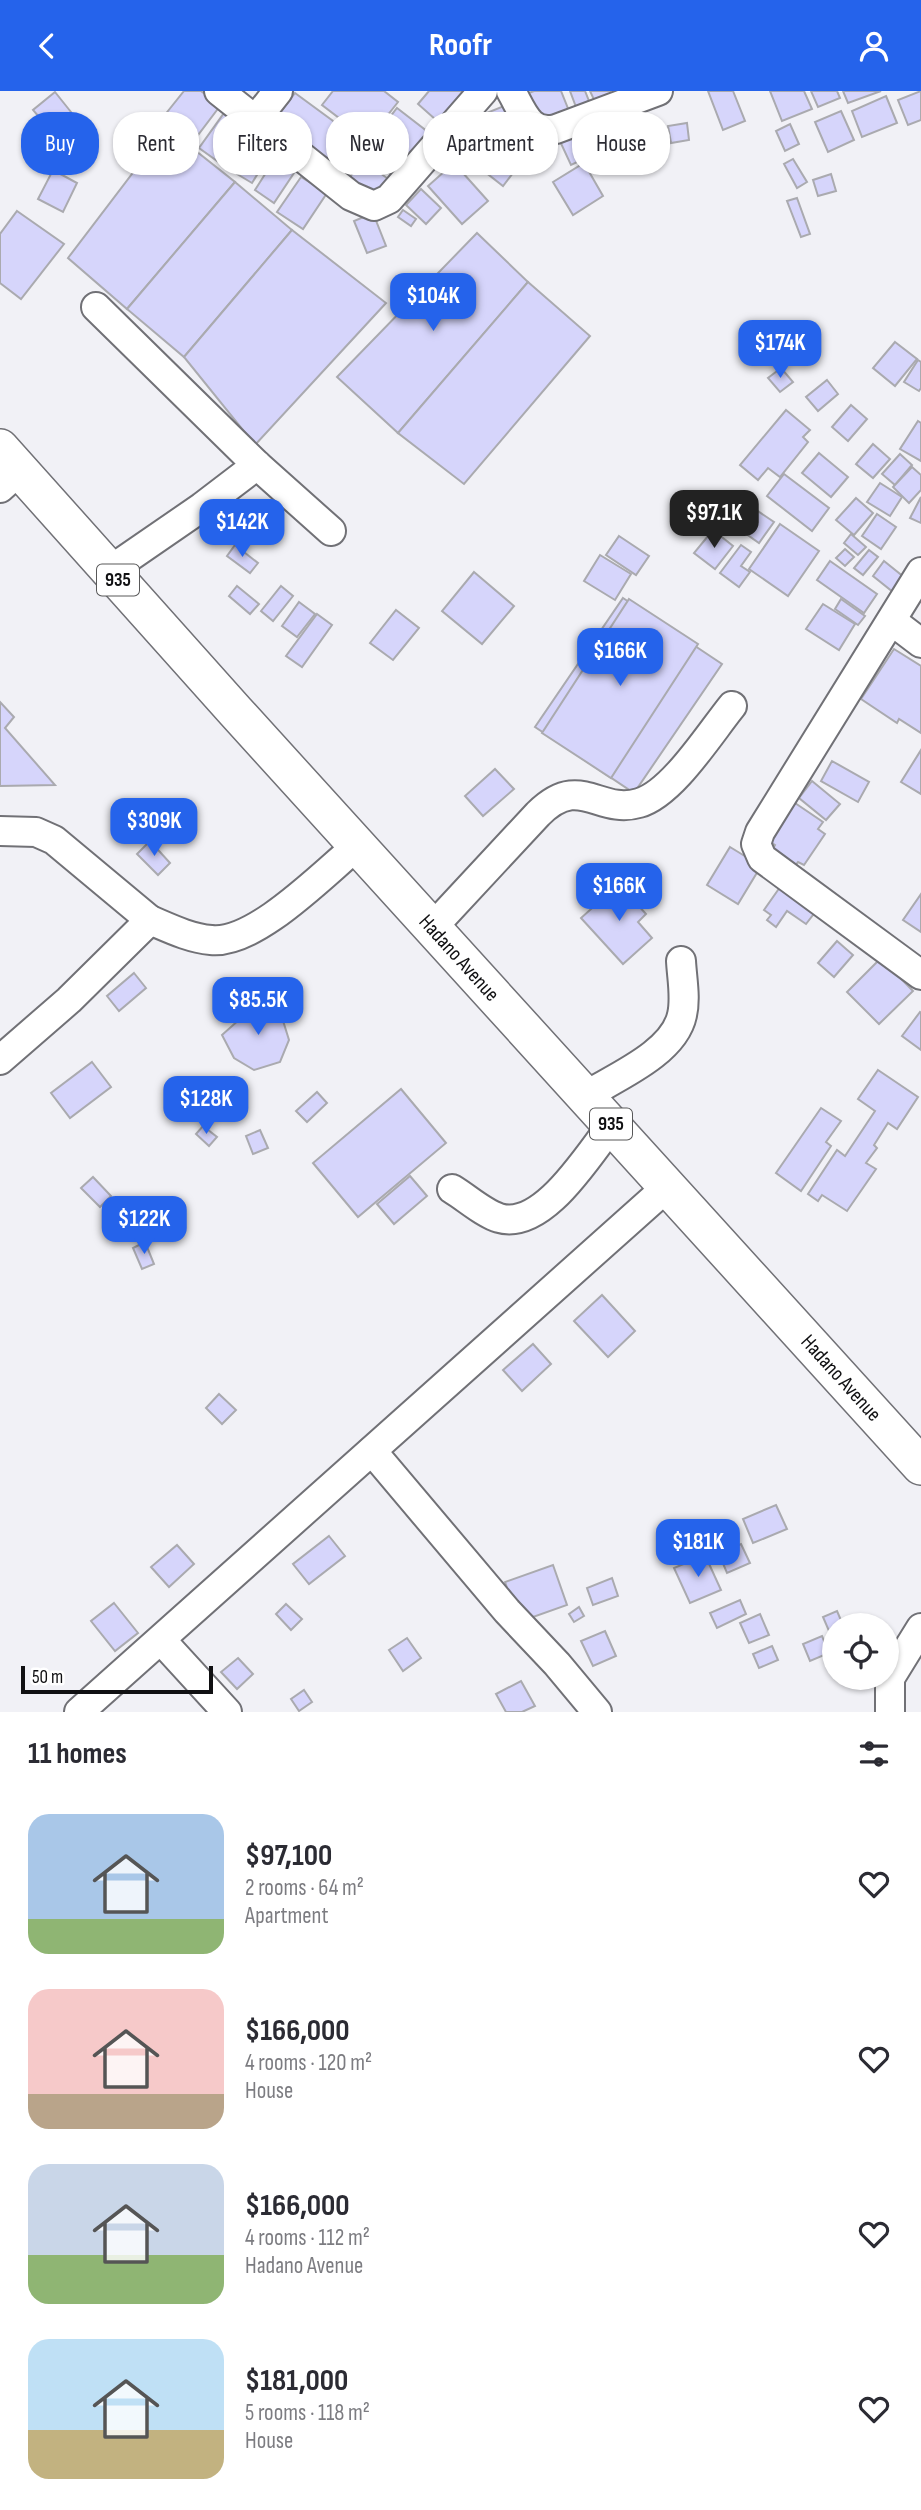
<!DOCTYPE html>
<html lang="en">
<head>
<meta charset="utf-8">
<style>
	body { margin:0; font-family:"Sofia Sans Condensed",sans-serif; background:#f7f7f7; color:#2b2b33; height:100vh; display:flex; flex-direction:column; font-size:26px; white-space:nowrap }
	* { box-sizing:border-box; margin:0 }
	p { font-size:23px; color:#7c7c81 }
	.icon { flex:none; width:38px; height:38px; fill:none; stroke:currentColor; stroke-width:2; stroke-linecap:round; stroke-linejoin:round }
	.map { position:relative; height:1621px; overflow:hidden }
	.details { display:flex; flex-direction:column; background:#fff; flex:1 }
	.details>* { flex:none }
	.top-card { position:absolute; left:21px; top:21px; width:880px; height:63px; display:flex; gap:14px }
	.controls { position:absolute; left:822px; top:1522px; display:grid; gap:14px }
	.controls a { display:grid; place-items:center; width:77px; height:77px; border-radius:50%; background:#fff; box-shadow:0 2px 5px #0004; font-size:35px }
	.scale { position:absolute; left:21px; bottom:18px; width:192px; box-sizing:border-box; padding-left:7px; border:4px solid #101012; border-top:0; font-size:19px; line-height:24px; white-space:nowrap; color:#101012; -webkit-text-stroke:5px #fff; paint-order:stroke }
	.price { position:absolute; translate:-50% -60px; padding:0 16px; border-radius:14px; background:#2563eb; color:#fff; font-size:23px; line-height:46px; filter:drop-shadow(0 2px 4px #0008) }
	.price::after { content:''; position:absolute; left:50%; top:42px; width:21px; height:16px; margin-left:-10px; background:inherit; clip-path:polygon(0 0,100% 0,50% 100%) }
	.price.on { background:#222; color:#fff }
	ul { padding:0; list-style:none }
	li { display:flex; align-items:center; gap:21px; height:175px; padding:0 28px }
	li span { display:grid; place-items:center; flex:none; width:196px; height:140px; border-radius:21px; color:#555 }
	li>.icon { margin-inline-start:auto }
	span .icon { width:84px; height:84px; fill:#fffc; stroke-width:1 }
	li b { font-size:30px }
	h2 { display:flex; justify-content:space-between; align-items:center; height:84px; padding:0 28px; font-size:30px }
	.tag { padding:0 24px; border-radius:28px; background:#fff; box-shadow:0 2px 5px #0004; font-size:24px; line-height:63px }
	.tag.on { background:#2563eb; color:#fff }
	header { display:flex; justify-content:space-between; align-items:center; height:91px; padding:0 28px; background:#2563eb; color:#fff; font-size:32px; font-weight:700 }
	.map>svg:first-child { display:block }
</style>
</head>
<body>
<header><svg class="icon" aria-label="back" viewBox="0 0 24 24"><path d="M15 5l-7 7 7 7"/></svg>Roofr<svg class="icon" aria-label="person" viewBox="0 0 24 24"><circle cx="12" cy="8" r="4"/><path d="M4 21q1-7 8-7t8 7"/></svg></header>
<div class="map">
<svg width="921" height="1621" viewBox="0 0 921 1621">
	<rect width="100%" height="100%" fill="#f1f1f6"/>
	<g fill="#d6d5fb" stroke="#aaaaaf" stroke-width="2">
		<polygon points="184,0 201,0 220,15 195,48 164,25"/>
		<polygon points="333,0 384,0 398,11 368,49 322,14"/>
		<polygon points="429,0 475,0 444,36 418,13"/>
		<polygon points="534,0 561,0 571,25 540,37 526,3"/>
		<polygon points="570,0 585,0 589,10 576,16"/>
		<polygon points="590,0 610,0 613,6 596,13"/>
		<polygon points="708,0 733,0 745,30 723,39"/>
		<polygon points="770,0 804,0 812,18 782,30"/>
		<polygon points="811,0 837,0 840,7 818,16"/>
		<polygon points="843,0 881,0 848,12"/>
		<polygon points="921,0 921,29 908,34 898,9"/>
		<polygon points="55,1 71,21 50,39 33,19"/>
		<polygon points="295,2 363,52 341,80 274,30"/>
		<polygon points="886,5 897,32 862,46 852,20"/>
		<polygon points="504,15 513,38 488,48 479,25"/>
		<polygon points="397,17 428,41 410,64 379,40"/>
		<polygon points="643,17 654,43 634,53 622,26"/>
		<polygon points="841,20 854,49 828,61 815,31"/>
		<polygon points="224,22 252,42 227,77 199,57"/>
		<polygon points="591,30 605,58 571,74 558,46"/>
		<polygon points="687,32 689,49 671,52 668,35"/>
		<polygon points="790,33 799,53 785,60 776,40"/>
		<polygon points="167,37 235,91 127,218 68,167"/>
		<polygon points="521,43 531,63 509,75 499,55"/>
		<polygon points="253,46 273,58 252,92 232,80"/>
		<polygon points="476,53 513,82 503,95 466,66"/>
		<polygon points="386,55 412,72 400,89 375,72"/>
		<polygon points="276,66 296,79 274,112 255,99"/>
		<polygon points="793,68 807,91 797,97 784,73"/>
		<polygon points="363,69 392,91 377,112 347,90"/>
		<polygon points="454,72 488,110 462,133 428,95"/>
		<polygon points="584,72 603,105 573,124 553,91"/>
		<polygon points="53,79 77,92 63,121 38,108"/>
		<polygon points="831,83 836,100 818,105 813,89"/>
		<polygon points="301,86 327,102 303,138 277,121"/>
		<polygon points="235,91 292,139 184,266 127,218"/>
		<polygon points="421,98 441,117 426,133 406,114"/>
		<polygon points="797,107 810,143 801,146 787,110"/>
		<polygon points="403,119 416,128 411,135 398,126"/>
		<polygon points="17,120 64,153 21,208 0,192 0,143"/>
		<polygon points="373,122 386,155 367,162 354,130"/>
		<polygon points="292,139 386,212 255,354 184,266"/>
		<polygon points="477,142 528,191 398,342 337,286"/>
		<polygon points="528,191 590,245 464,393 398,342"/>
		<polygon points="895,251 917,268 895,295 873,277"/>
		<polygon points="918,269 921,271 921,297 919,300 904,291"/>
		<polygon points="781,277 793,291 780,301 768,287"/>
		<polygon points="827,289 838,303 818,320 806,306"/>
		<polygon points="851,314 867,328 848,350 832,336"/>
		<polygon points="786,319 810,339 803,346 808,351 780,386 768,377 758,389 740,374"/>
		<polygon points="918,330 921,332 921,370 900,358"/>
		<polygon points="873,353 890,368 873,387 856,373"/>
		<polygon points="819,362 848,386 831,406 802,382"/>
		<polygon points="900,363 912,374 895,394 882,383"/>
		<polygon points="912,376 921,384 921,399 909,412 893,396"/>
		<polygon points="784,383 829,417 812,440 767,405"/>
		<polygon points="880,392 902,406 890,425 867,411"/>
		<polygon points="921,406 921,432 910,427"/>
		<polygon points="856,407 873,422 854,444 836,429"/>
		<polygon points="743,410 774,431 759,452 728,430"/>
		<polygon points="264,411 278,426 263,441 248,426"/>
		<polygon points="877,423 896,436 881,458 862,445"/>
		<polygon points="780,433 819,460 788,505 749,478"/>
		<polygon points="713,439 733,455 715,478 694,462"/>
		<polygon points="851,443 866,456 858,464 844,452"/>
		<polygon points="619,445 649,465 636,484 606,464"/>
		<polygon points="235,454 258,472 250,482 227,465"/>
		<polygon points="741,454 751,461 741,475 750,481 739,496 720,482"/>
		<polygon points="845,458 854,466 845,475 836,467"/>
		<polygon points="869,459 878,466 863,484 854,477"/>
		<polygon points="600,464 631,483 615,509 584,490"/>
		<polygon points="830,470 877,503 864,522 817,489"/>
		<polygon points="884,470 910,491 898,505 873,485"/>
		<polygon points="474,481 514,515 482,553 442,520"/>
		<polygon points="237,495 259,513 250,523 229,505"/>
		<polygon points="281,495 293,505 273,530 261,520"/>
		<polygon points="623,507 722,573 634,702 535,636"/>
		<polygon points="629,508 698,553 611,687 542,642"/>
		<polygon points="841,508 865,525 858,534 835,518"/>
		<polygon points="299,511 315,523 297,546 282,535"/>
		<polygon points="823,513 855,533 839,559 806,538"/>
		<polygon points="396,519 419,537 393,569 370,552"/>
		<polygon points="317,523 332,534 302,576 286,565"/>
		<polygon points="894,558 921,575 921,642 899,628 897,632 861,608"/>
		<polygon points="0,611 14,626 5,637 55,694 0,695"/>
		<polygon points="921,659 921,703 901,691"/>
		<polygon points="832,670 869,691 858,711 821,690"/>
		<polygon points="495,678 514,698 483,725 465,705"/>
		<polygon points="812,690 840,713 826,729 799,707"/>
		<polygon points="795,712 823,731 818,738 825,743 804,774 798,771 795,775 772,759 775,754 769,750"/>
		<polygon points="150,750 170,772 158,784 137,763"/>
		<polygon points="730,756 761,775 738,813 707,794"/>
		<polygon points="785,789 816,820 806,833 787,820 776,836 767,829 771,824 764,819"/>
		<polygon points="619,793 630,806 639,798 646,805 637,813 646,823 638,831 652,847 623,873 581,827"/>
		<polygon points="921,803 921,841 903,829"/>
		<polygon points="837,850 853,864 834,886 818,872"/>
		<polygon points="881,867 913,900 879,933 847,901"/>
		<polygon points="134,882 146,897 119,920 107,905"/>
		<polygon points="259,911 272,912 280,920 289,949 280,971 254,979 234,967 222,944"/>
		<polygon points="920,921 921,922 921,959 902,945"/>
		<polygon points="92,971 111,996 70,1027 51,1002"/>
		<polygon points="878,979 918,1006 897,1038 888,1032 874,1054 877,1057 866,1072 876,1078 847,1120 822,1104 818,1110 808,1103 837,1059 845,1065 875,1020 858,1008"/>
		<polygon points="401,998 446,1052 358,1126 313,1072"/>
		<polygon points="317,1001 327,1012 307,1031 296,1020"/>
		<polygon points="821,1017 841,1030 826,1051 831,1055 801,1100 776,1082"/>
		<polygon points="203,1035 217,1046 209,1055 196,1043"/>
		<polygon points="260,1039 268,1057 253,1063 246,1045"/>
		<polygon points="410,1085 427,1105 394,1133 377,1113"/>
		<polygon points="93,1086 111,1105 100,1116 81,1097"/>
		<polygon points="145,1151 154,1173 142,1178 133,1157"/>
		<polygon points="602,1204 635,1240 608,1266 574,1230"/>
		<polygon points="533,1253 551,1273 522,1300 503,1279"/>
		<polygon points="219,1303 236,1319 222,1333 206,1317"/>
		<polygon points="776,1414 787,1438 753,1452 743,1428"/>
		<polygon points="329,1445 345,1465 309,1493 293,1473"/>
		<polygon points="741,1453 750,1472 727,1482 719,1463"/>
		<polygon points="177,1454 194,1473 169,1496 151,1476"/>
		<polygon points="705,1464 721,1499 690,1512 674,1477"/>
		<polygon points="553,1474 567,1514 519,1531 505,1491"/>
		<polygon points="612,1487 618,1505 593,1514 587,1497"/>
		<polygon points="740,1509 746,1523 717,1537 710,1522"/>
		<polygon points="114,1512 138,1542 115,1560 91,1530"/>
		<polygon points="286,1513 302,1528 291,1539 276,1523"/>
		<polygon points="579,1516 584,1525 574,1531 569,1523"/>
		<polygon points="837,1520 843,1534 835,1535 835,1538 829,1540 823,1526"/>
		<polygon points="760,1523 769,1544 749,1552 740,1532"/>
		<polygon points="605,1540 616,1565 593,1575 581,1550"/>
		<polygon points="822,1545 829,1562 810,1570 803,1553"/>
		<polygon points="407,1547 421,1567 403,1580 389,1559"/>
		<polygon points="772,1555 778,1569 759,1577 753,1563"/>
		<polygon points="238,1567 253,1583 237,1598 221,1581"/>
		<polygon points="521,1590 535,1615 522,1621 506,1621 496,1603"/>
		<polygon points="304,1599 312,1611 299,1620 291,1608"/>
	</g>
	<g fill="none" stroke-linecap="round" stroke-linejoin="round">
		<g stroke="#717176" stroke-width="32">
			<g id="minor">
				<polyline points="219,0 351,105 374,115 389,108 483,0"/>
				<path d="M 511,0 C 522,19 529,45 556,38 L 658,0"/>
				<polyline points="256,28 278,0"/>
				<polyline points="96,216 257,374 331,440"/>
				<polyline points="0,397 20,379"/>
				<polyline points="109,480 202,416 257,374"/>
				<polyline points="921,481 760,741 756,753 762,767 921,884"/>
				<polyline points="892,530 921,552"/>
				<polyline points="0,740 36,741 54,749 150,829"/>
				<path d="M 432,837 L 538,723 C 580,681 598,724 639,712 C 672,703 710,642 732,615"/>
				<path d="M 0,969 L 69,909 L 150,829 C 169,837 189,847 211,849 C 255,854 324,782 357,755"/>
				<path d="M 585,1005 C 616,986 674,962 682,924 C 686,907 682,888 681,870"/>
				<path d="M 452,1098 C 467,1107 483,1122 499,1127 C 543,1140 588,1064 612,1034"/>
				<polyline points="372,1360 507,1520 557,1573 597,1621"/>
				<polyline points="162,1550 227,1621"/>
				<polyline points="79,1621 667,1096"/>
				<polyline points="890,1621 890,1587 921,1537"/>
			</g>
		</g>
		<g stroke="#717176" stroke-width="40">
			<polyline id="major" points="0,357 236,621 921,1375"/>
		</g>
		<use href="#minor" stroke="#fff" stroke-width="28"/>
		<use href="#major" stroke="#fff" stroke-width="37"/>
	</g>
	<g text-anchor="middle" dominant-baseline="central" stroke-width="6" stroke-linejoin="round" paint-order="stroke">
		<g fill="#fff" stroke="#585859" stroke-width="2">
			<rect x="97" y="473.5" width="42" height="31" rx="5"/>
			<rect x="590" y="1017.5" width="42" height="31" rx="5"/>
		</g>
		<g font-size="19" font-weight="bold" fill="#101012">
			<text x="118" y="489">935</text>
			<text x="611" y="1033">935</text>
		</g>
		<g font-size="21" fill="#101012" stroke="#fff">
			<text transform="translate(459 867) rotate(48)">Hadano Avenue</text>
			<text transform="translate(841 1287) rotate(48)">Hadano Avenue</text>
		</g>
	</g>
</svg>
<div class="controls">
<a><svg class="icon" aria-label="locate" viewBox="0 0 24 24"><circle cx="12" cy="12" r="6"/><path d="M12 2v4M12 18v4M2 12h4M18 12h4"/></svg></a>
</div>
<div class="scale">50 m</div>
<b class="price" style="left:433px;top:242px">$104K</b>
<b class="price" style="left:780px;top:289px">$174K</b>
<b class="price on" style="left:714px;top:459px">$97.1K</b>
<b class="price" style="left:242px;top:468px">$142K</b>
<b class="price" style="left:620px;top:597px">$166K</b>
<b class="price" style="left:154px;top:767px">$309K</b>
<b class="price" style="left:619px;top:832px">$166K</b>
<b class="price" style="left:258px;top:946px">$85.5K</b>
<b class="price" style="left:206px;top:1045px">$128K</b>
<b class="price" style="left:144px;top:1165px">$122K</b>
<b class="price" style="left:698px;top:1488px">$181K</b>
<div class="top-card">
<a class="tag on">Buy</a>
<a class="tag">Rent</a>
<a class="tag">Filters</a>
<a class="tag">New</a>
<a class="tag">Apartment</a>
<a class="tag">House</a>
</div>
</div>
<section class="details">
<h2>11 homes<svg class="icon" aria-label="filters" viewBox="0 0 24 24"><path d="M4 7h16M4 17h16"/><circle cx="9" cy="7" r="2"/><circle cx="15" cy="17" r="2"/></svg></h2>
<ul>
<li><span style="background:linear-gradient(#a9c7e8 75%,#8fb573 0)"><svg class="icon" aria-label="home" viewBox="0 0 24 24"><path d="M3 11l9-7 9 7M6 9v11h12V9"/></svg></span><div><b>$97,100</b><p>2 rooms · 64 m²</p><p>Apartment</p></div><svg class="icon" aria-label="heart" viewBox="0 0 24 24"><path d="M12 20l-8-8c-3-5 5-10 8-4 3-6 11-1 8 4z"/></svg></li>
<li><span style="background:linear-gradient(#f6c9c9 75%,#b9a48a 0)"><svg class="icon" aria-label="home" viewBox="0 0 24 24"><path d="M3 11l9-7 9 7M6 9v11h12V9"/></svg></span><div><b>$166,000</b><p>4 rooms · 120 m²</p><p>House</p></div><svg class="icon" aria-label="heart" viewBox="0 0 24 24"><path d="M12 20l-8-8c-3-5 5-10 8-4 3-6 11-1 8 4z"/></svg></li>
<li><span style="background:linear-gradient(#c9d6e8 65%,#8fb573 0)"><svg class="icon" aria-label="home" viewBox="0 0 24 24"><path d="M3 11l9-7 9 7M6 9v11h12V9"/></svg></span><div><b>$166,000</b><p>4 rooms · 112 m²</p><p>Hadano Avenue</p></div><svg class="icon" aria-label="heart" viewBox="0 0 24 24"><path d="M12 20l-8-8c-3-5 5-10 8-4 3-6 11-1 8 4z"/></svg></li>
<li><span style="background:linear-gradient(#bfe0f5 65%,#c2b280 0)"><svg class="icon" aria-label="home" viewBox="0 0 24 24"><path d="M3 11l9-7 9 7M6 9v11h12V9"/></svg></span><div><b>$181,000</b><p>5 rooms · 118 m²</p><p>House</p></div><svg class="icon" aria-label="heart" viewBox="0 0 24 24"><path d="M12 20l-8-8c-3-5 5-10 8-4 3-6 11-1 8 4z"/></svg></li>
</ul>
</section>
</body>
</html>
